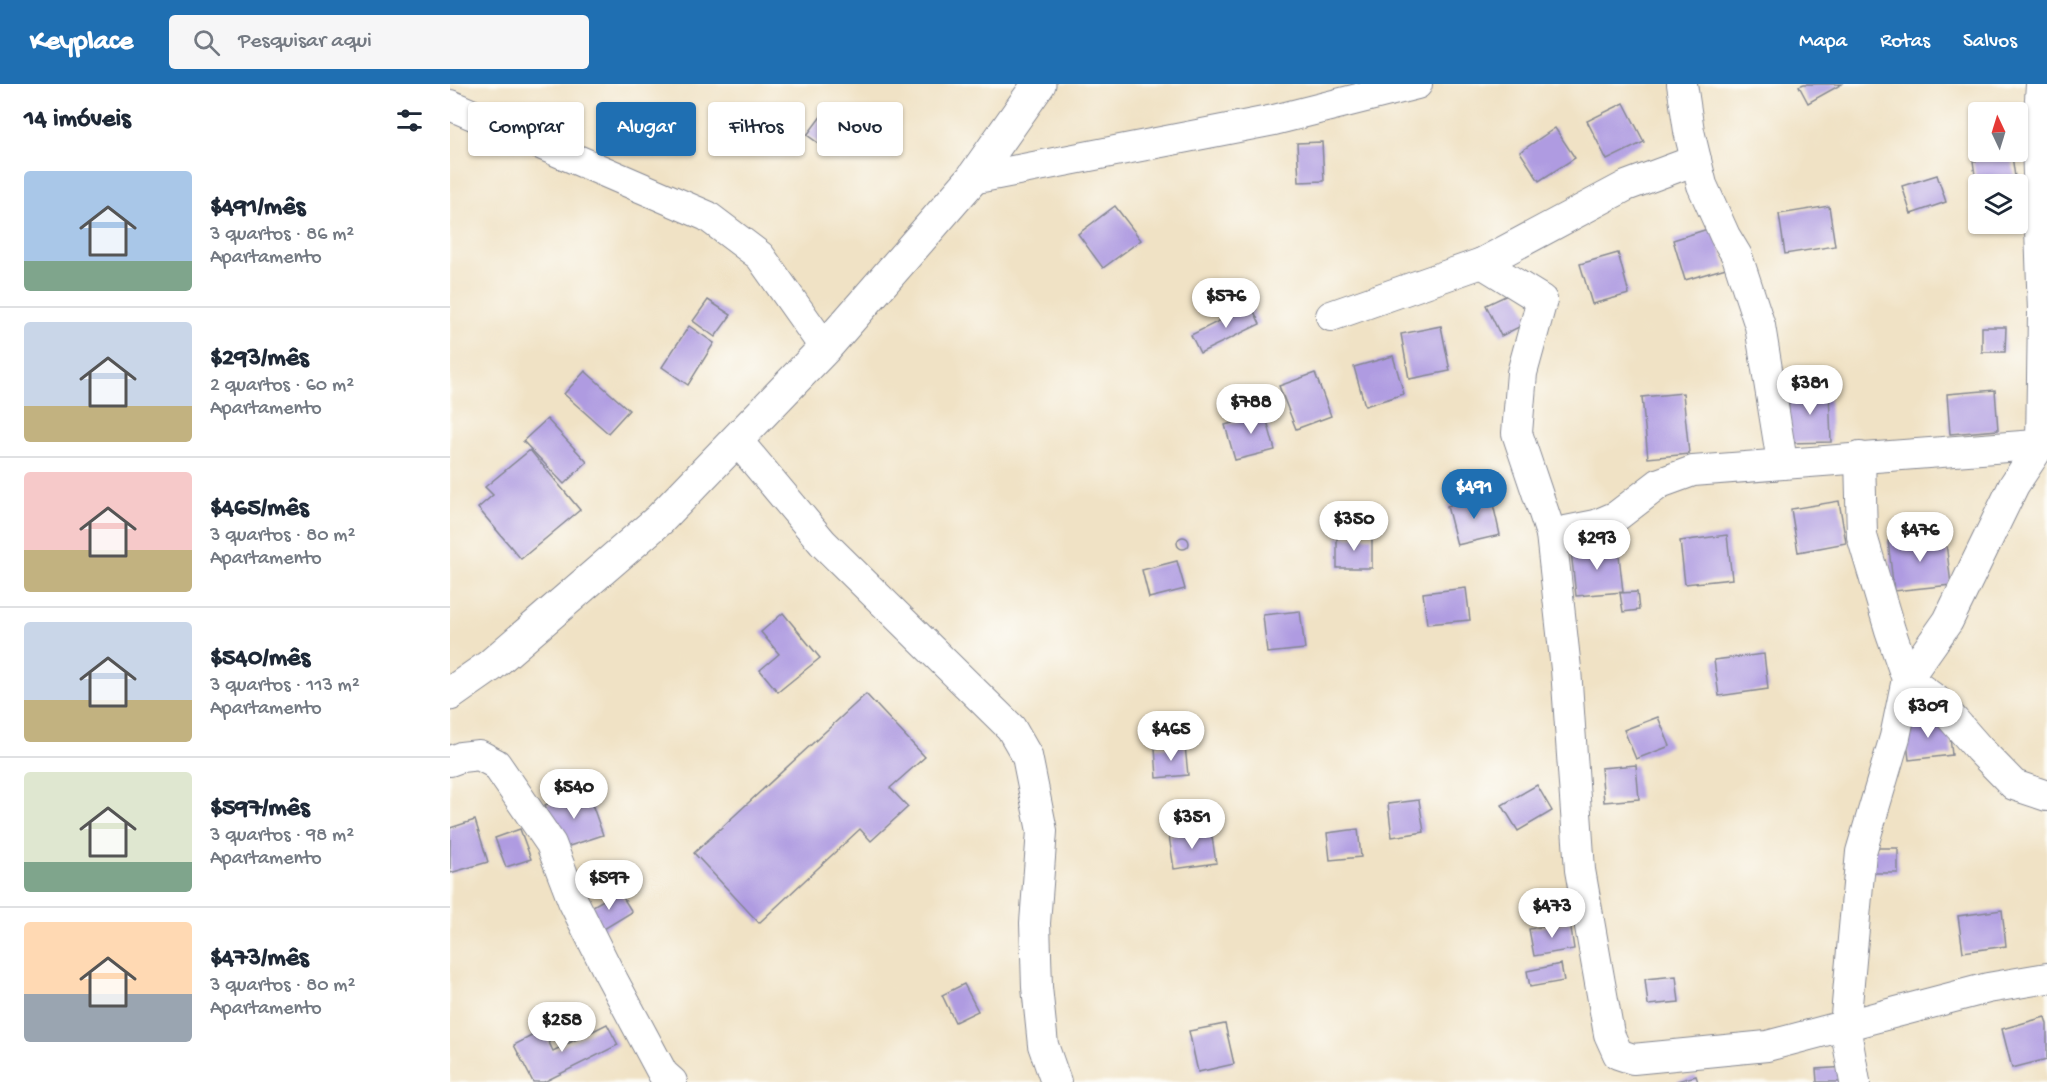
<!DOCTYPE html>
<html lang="pt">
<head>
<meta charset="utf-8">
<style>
	body { margin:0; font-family:"Gochi Hand",sans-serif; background:#f6f6f7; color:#1f2937; height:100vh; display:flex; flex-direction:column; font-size:22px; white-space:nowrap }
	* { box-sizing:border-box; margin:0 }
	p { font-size:20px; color:#747a83 }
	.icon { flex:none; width:33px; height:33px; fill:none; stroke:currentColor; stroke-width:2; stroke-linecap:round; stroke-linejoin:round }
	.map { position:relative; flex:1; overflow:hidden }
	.drawer { display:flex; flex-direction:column; background:#fff; width:450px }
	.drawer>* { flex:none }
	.guide { position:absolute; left:18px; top:18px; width:570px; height:54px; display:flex; gap:12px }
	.needle { width:39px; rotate:356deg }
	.controls { position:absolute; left:1518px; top:18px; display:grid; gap:12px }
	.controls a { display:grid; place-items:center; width:60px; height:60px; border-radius:6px; background:#fff; box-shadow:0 2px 4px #0004; font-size:30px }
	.price { position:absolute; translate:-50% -51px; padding:0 14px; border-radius:21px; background:#fff; color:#222; font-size:20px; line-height:39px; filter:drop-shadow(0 2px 3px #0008) }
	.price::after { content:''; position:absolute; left:50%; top:36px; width:18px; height:14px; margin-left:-9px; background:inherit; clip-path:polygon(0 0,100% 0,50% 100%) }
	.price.active { background:#1f6fb2; color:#fff }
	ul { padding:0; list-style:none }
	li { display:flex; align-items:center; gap:18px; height:150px; padding:0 24px }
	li+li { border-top:2px solid #e0e1e3 }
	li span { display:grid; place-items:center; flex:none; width:168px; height:120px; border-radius:6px; color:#555 }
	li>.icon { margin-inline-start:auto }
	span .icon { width:72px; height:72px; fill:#fffc; stroke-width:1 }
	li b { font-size:26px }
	h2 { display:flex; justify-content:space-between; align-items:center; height:72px; padding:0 24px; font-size:26px }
	.pill { padding:0 21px; border-radius:6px; background:#fff; box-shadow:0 2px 4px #0004; font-size:21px; line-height:54px }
	.pill.active { background:#1f6fb2; color:#fff }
	header { display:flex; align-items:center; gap:36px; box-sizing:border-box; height:84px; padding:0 30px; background:#1f6fb2; color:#fff }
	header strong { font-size:28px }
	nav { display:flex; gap:33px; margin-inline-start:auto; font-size:21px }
	.search { width:420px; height:54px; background:#f6f6f7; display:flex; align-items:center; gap:15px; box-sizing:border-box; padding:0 21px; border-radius:6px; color:#747a83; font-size:22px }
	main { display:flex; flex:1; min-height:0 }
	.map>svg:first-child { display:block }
</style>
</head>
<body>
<header>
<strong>Keyplace</strong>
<div class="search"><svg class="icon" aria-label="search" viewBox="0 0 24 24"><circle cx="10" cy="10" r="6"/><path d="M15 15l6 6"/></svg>Pesquisar aqui</div>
<nav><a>Mapa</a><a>Rotas</a><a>Salvos</a></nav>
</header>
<main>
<section class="drawer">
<h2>14 imóveis<svg class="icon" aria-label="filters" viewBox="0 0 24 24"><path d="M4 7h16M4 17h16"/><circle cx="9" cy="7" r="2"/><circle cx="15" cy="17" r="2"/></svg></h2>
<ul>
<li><span style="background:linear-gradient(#a9c7e8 75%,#7fa58c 0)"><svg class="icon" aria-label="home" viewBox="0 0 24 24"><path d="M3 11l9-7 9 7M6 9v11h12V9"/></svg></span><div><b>$491/mês</b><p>3 quartos · 86 m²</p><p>Apartamento</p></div></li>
<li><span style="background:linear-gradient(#c9d6e8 70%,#c2b280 0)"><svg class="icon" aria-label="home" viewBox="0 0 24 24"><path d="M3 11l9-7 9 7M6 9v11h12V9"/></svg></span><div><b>$293/mês</b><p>2 quartos · 60 m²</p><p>Apartamento</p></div></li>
<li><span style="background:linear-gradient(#f6c9c9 65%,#c2b280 0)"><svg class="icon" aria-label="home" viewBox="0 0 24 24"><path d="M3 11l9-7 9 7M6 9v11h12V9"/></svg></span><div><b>$465/mês</b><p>3 quartos · 80 m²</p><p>Apartamento</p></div></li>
<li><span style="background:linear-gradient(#c9d6e8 65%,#c2b280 0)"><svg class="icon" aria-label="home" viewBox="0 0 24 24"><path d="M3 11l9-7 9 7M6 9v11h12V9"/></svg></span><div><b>$540/mês</b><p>3 quartos · 113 m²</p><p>Apartamento</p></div></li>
<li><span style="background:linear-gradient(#dfe7d0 75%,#7fa58c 0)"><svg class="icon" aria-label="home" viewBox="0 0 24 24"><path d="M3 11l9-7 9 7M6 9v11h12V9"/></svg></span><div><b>$597/mês</b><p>3 quartos · 98 m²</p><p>Apartamento</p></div></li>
<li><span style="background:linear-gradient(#ffd9b3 60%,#9aa5b1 0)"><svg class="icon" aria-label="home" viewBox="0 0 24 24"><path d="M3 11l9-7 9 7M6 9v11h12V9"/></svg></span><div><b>$473/mês</b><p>3 quartos · 80 m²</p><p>Apartamento</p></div></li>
</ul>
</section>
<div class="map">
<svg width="1597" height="998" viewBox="0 0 1597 998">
	<rect width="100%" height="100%" fill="#fdfcf7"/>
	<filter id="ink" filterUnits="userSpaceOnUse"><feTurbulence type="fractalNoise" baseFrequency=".0167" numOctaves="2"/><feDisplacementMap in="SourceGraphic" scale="12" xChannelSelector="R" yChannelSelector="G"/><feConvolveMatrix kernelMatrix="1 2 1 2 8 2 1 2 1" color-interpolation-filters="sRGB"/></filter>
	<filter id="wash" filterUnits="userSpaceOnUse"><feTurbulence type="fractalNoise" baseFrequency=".008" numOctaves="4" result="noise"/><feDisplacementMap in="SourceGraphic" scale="24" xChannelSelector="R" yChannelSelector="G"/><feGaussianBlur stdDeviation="1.35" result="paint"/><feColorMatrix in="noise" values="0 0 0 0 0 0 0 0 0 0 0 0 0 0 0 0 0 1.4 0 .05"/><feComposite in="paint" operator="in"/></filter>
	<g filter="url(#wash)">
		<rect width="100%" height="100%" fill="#f0e2c5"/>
		<g id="blocks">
			<g fill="#af9be1">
				<polygon points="1354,0 1392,0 1358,19 1349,2"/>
				<polygon points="1174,19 1194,58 1157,76 1137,37"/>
				<polygon points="335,21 347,36 333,46 322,30"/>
				<polygon points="378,23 399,37 378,66 357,51"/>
				<polygon points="1105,44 1125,74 1089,97 1070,68"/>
				<circle cx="400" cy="63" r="5.5"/>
				<polygon points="872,58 874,97 849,98 847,59"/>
				<polygon points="1562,72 1566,100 1528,100 1527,105 1523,77"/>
				<polygon points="1487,91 1496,118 1461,130 1452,102"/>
				<polygon points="665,122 691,156 653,184 628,150"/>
				<polygon points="1379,122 1385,162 1335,170 1329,130"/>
				<polygon points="1264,143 1276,184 1235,196 1223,156"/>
				<polygon points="1168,169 1179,210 1142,220 1130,180"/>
				<polygon points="1066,207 1081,237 1051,252 1036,221"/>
				<polygon points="258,216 281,231 265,253 243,237"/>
				<polygon points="801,221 810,240 750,269 741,251"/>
				<polygon points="239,242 264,259 238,301 212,283"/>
				<polygon points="991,242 1000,287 959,295 951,250"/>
				<polygon points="1532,243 1556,243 1555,268 1532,268"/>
				<polygon points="943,272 954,310 915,322 904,283"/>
				<polygon points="135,287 179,326 158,349 114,310"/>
				<polygon points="865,289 881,332 846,345 829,302"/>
				<polygon points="1379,306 1381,358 1340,359 1338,307"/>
				<polygon points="1545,306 1548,346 1500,350 1497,310"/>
				<polygon points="1233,309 1239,370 1198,374 1192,313"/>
				<polygon points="813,322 825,366 785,376 775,341 796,335 794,328"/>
				<polygon points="97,335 137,378 114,400 73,357"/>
				<polygon points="80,366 130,426 71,475 28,424 43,411 35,403"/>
				<polygon points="1041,411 1050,451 1007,461 997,422"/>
				<polygon points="1389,417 1396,459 1348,468 1341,425"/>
				<polygon points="1495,450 1501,501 1444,507 1438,457"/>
				<polygon points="1277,451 1282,495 1235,500 1230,457"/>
				<circle cx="733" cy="459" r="6"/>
				<rect x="887" y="453" width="35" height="31"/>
				<polygon points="1168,462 1173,508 1126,512 1121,467"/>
				<polygon points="727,477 735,505 699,514 692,486"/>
				<polygon points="1016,504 1020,536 977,540 973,509"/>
				<polygon points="1187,508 1189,526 1173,528 1170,509"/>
				<polygon points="850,527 855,565 817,569 813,531"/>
				<polygon points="333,529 370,574 328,608 310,586 329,570 311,548"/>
				<polygon points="1314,570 1318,605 1269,612 1264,576"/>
				<polygon points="416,610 475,673 440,704 458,723 421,757 410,745 309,839 244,769"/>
				<polygon points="1208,633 1220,662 1186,675 1174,646"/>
				<polygon points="1498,635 1502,671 1459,676 1455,640"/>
				<polygon points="735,662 738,691 707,694 705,664"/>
				<polygon points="1186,681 1189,715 1154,718 1151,684"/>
				<polygon points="1087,701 1102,727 1068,747 1052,721"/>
				<polygon points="137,706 153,751 110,765 95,721"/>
				<polygon points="969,716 974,748 942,753 938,720"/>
				<polygon points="25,736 38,778 0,789 0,744"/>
				<polygon points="70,745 81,775 56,783 45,754"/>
				<polygon points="908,745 911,773 880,776 877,749"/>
				<polygon points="761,746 766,779 724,785 719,752"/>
				<rect x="1413" y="764" width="35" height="25"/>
				<polygon points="169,807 182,828 149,848 136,826"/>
				<polygon points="1552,826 1556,862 1513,868 1508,832"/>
				<polygon points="1120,838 1124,865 1084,872 1079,845"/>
				<polygon points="1111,880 1114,897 1080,903 1077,887"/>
				<polygon points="1226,892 1229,918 1198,921 1195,895"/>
				<polygon points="514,900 528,927 505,938 492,911"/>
				<polygon points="1595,933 1597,940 1597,975 1562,984 1552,945"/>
				<polygon points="157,940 168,961 94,998 83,998 64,961 93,946 103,967"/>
				<polygon points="775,940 784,980 748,988 739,947"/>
				<polygon points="1398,983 1399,998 1367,998 1366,985"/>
				<polygon points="1246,992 1248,998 1227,998 1227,997"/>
			</g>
		</g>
	</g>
	<g filter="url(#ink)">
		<use href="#blocks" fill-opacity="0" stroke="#868892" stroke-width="1.5"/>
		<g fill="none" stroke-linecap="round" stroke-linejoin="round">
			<g stroke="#868892" stroke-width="32">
				<g id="minor">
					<polyline points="1232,0 1239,47 1252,101 1275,152 1287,172 1310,242 1332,378"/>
					<polyline points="1591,0 1587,62 1593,228 1591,360 1564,401 1498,537 1457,595 1486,616 1529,665 1564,701 1597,712"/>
					<polyline points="0,21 257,132 310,172 375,264"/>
					<polyline points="522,95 824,36 967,0"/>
					<polyline points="1032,179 1092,216 1072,289 1067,349 1101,450 1116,585 1130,786 1159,950 1168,970 1183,975 1317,962 1538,904 1597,894"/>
					<polyline points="881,232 1032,179 1176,102 1246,76"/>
					<polyline points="286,355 373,459 561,644 577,672 592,747 585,839 587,903 593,961 606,998"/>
					<polyline points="1101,450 1146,441 1167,432 1210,399 1243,387 1597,360"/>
					<polyline points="0,677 11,673 29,671 46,680 101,760 123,817 158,887 213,990 222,998"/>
					<polyline points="1405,998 1395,942 1411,768 1445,653 1457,595 1440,546 1412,452 1410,373"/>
				</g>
			</g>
			<g stroke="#868892" stroke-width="35">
				<polyline id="major" points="0,610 40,582 209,436 375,264 522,95 589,0"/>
			</g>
			<use href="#minor" stroke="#fff" stroke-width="30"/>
			<use href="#major" stroke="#fff" stroke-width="33"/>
		</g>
	</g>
</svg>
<div class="controls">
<a><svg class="needle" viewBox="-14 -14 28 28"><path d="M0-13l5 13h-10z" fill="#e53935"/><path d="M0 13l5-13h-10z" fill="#747a83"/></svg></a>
<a><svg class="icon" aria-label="layers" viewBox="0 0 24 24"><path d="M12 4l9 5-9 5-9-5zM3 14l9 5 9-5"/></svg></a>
</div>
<b class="price" style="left:776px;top:245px">$576</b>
<b class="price" style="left:1360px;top:332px">$381</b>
<b class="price" style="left:801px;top:351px">$788</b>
<b class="price active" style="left:1024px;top:436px">$491</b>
<b class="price" style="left:904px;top:468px">$350</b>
<b class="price" style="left:1470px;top:479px">$476</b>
<b class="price" style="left:1147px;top:487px">$293</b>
<b class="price" style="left:1478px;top:655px">$309</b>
<b class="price" style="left:721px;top:678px">$465</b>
<b class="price" style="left:124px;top:736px">$540</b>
<b class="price" style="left:742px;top:766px">$351</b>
<b class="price" style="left:159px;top:827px">$597</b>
<b class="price" style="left:1102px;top:855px">$473</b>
<b class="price" style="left:112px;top:969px">$258</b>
<div class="guide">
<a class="pill">Comprar</a>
<a class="pill active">Alugar</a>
<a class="pill">Filtros</a>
<a class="pill">Novo</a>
</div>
</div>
</main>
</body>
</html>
